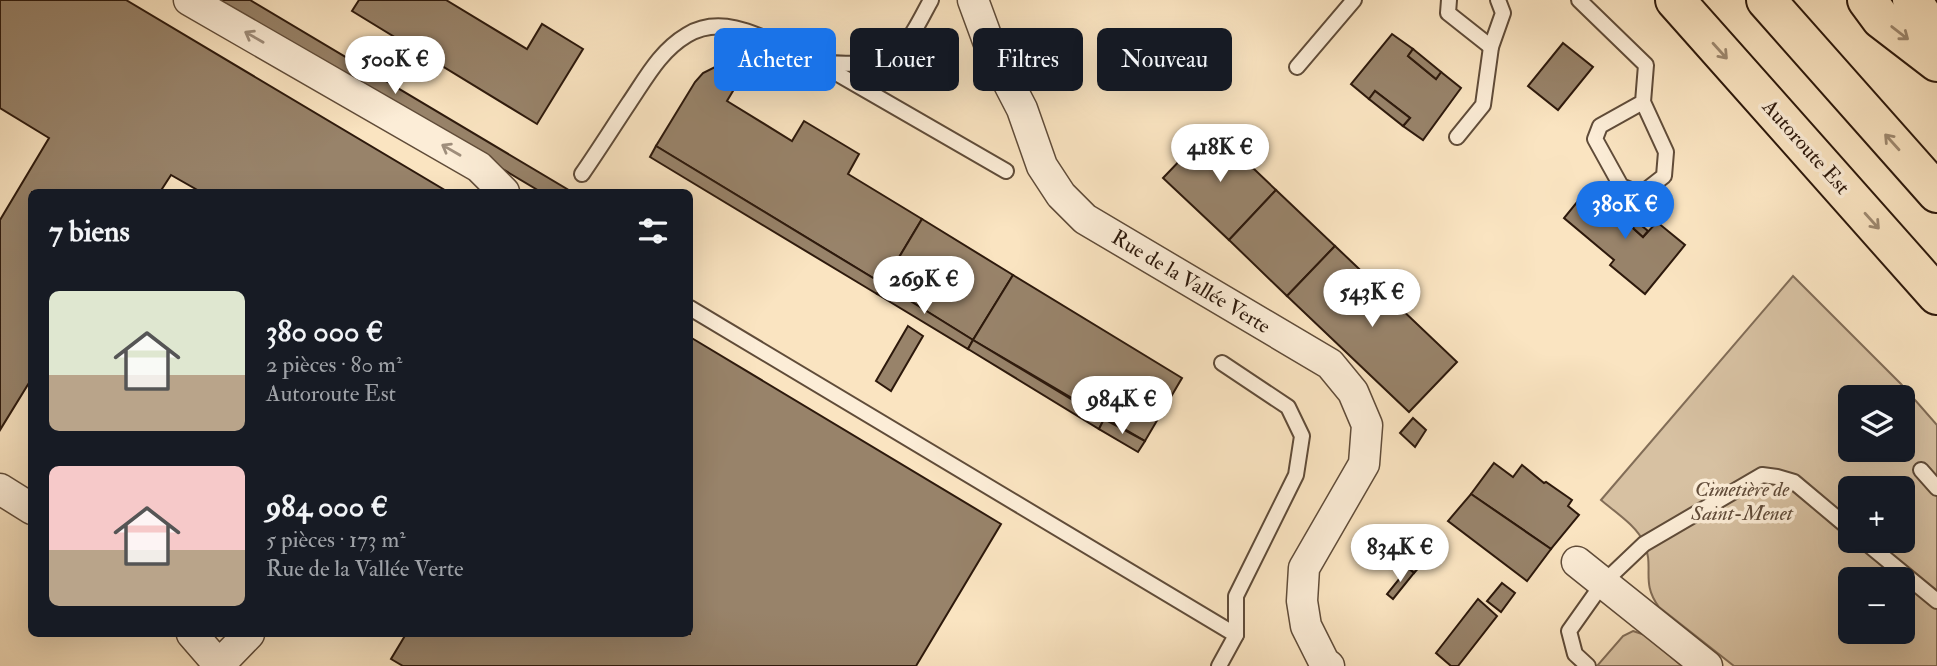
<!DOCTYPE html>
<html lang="fr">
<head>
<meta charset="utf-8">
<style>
	body { margin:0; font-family:"IM FELL Double Pica",serif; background:#20242c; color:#f1f3f6; height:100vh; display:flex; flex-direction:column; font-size:26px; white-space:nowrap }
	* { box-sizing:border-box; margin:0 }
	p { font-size:23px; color:#9ea1a6 }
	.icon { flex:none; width:38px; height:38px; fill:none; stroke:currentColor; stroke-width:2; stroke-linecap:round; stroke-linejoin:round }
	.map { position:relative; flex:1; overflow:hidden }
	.panel { position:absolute; left:28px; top:189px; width:665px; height:448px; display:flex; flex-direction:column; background:#171b24; border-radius:10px; box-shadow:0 7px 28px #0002 }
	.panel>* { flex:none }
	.guide { position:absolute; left:714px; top:28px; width:665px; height:63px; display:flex; gap:14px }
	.buttons { position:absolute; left:1838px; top:385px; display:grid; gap:14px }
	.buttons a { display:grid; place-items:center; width:77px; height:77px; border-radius:10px; background:#171b24; box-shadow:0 7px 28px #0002; font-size:35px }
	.price { position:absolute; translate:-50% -60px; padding:0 16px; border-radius:24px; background:#fff; color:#222; font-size:23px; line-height:46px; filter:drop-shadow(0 2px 4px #0008) }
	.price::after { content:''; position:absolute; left:50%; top:42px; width:21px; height:16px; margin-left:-10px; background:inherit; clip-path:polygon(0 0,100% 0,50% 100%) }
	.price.on { background:#1a73e8; color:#fff }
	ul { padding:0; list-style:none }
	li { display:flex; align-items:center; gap:21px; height:175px; padding:0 21px }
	li span { display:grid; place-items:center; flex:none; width:196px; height:140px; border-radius:10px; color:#555 }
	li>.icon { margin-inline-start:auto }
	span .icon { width:84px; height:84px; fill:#fffc; stroke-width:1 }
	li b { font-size:30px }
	h2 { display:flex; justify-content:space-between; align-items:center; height:84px; padding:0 21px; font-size:30px }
	.tag { padding:0 24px; border-radius:10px; background:#171b24; box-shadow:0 7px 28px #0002; font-size:24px; line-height:63px }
	.tag.on { background:#1a73e8; color:#fff }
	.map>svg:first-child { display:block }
</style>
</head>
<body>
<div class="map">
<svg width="1937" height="666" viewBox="0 0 1937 666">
	<rect width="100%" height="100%" fill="#fae4c1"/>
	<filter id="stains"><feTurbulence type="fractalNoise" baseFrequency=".00286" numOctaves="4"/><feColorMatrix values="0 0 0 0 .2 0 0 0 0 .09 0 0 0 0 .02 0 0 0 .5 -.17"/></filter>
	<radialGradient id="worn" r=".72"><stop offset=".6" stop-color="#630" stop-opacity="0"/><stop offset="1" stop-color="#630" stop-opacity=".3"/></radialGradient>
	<g fill="#d7c1a2" stroke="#826d57" stroke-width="2" fill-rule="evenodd">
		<path d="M 1793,276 L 1901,384 L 1937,425 L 1937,666 L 1734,666 L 1659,607 C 1640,582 1655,567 1644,543 C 1637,526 1615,512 1601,500 ZM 1850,397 L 1902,397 L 1902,450 L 1850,450 ZM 1850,488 L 1902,488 L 1902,541 L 1850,541 ZM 1850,579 L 1902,579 L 1902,632 L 1850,632 Z"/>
		<polygon points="1633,631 1645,635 1682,666 1597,666 1623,636"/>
	</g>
	<g fill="#98836a" stroke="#2d190c" stroke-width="2">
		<polygon points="0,0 126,0 448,192 201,192 171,175 160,192 32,192 32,378 0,430 0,220 49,138 0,108"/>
		<polygon points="219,0 250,0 572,192 541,192"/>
		<polygon points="359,0 446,0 527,49 542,24 583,49 537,124 352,11"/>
		<polygon points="1392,34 1413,49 1408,56 1436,79 1441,72 1461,88 1423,140 1403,126 1410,118 1375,91 1369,99 1351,84"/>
		<polygon points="925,38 951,54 933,80 909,64"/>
		<polygon points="1563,43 1593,67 1558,110 1528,86"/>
		<polygon points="1413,49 1441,72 1436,79 1408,56"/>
		<polygon points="721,64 748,66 727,101 792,141 804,121 859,154 848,174 922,219 883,284 656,146 695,82 703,73"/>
		<polygon points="1375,91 1410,118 1403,126 1369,99"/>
		<polygon points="1211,128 1276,190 1229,240 1163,178"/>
		<polygon points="656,146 883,284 877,294 650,157"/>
		<polygon points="1591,185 1608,201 1606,204 1643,237 1657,222 1685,245 1645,294 1610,265 1614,260 1564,218"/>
		<polygon points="1276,190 1335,246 1287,296 1229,240"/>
		<polygon points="922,219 1013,275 973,340 883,284"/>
		<polygon points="1637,222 1648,231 1643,237 1633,228"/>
		<polygon points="1335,246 1457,362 1409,412 1287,296"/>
		<polygon points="1013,275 1182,378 1145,441 973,340"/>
		<polygon points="883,284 973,340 968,349 877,294"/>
		<polygon points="908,326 923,336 891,391 876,381"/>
		<polygon points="690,337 1001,524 916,666 403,666 391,659 406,634 690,634"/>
		<polygon points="973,340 1104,419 1099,429 968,349"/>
		<polygon points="1413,418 1426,430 1415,447 1400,433"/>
		<polygon points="1104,419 1145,441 1138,452 1099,429"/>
		<polygon points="1494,463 1513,477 1522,465 1544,483 1546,482 1572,500 1568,506 1579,515 1551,549 1471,494"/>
		<polygon points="1471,494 1551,549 1527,581 1448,521"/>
		<polygon points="1435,537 1441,542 1428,557 1422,551"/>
		<polygon points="1422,551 1428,557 1414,573 1408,568"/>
		<polygon points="1408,568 1414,573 1393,599 1387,594"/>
		<polygon points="1502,583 1515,593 1501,612 1487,601"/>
		<polygon points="1478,599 1497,616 1458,666 1451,666 1436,653"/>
	</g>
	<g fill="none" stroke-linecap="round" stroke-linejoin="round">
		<g stroke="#604c39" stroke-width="18">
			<g id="service">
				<polyline points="1449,0 1448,13 1491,47"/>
				<polyline points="1579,0 1646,65 1643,102 1666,152 1664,176 1641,194 1621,186 1595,139 1600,126 1643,102"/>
				<polyline points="817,62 1006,171"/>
				<polyline points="1297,67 1354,0"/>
				<polyline points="1457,137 1483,105 1491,47 1503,13 1498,0"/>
				<path d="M 582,174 C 598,151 613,127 629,103 C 646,78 660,51 687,35 C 726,11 771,43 807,57 C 833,67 876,67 899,49 C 913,37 922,16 931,0"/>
				<polyline points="690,308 1236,635"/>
				<polyline points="1921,470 1937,488"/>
				<polyline points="1864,541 1937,601"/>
				<polyline points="1219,666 1236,635 1236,596 1296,475 1302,436 1288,407 1222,363"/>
				<polyline points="1588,666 1575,654 1569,631 1603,583 1644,544 1762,475 1777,477 1794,482 1850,529"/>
			</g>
		</g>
		<g stroke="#604c39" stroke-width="33">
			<g id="minor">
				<polyline points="189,0 479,167 504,192"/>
				<polyline points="973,0 991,49 1022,109 1042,166 1061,195 1085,219 1330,364 1353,392 1367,425 1364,464 1304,568 1302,601 1306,626 1324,662 1329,666"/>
				<polyline points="0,489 32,509"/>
				<polyline points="1577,562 1707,666"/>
				<polyline points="192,634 219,665 249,634"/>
			</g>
		</g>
		<g stroke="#2d190c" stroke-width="42">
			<g id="primary">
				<polyline points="1867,0 1881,19 1937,62"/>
				<polyline points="1912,0 1937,38"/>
			</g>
		</g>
		<g stroke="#2d190c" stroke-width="42">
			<g id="motorway">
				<polyline points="1675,0 1937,295"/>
				<polyline points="1766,0 1937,193"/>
			</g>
		</g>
		<use href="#service" stroke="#fcedd7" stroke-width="14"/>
		<use href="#minor" stroke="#fcedd7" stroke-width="30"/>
		<use href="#primary" stroke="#fae4c1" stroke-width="38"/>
		<use href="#motorway" stroke="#fae4c1" stroke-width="38"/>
	</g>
	<defs><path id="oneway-shaft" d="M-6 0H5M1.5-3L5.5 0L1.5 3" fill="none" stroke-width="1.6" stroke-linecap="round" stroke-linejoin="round" transform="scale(1.75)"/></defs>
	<g stroke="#9e8970">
		<use href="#oneway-shaft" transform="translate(1900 33) rotate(38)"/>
		<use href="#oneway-shaft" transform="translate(1720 51) rotate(48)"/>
		<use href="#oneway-shaft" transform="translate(1892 142) rotate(-132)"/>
		<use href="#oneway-shaft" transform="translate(1872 221) rotate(48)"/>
	</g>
	<g stroke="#9f8e7c">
		<use href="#oneway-shaft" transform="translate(254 37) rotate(-150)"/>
		<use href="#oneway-shaft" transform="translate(451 150) rotate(-150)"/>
	</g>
	<g text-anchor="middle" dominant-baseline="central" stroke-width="7" stroke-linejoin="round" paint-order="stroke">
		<g font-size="21" fill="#2d190c" stroke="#fcedd7">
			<text transform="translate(1806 147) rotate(48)">Autoroute Est</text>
			<text transform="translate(1191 282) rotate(31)">Rue de la Vallée Verte</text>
		</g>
		<g font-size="21" font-style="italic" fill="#604b39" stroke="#fcedd7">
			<text x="1742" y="489">Cimetière de<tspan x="1742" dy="24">Saint-Menet</tspan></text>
		</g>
	</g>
	<rect width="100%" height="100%" filter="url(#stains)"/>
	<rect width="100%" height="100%" fill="url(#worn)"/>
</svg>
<div class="buttons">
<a><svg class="icon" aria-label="layers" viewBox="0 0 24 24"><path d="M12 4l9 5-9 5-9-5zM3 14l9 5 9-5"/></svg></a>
<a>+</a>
<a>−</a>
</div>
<b class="price" style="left:395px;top:96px">500K €</b>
<b class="price" style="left:1220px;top:184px">418K €</b>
<b class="price on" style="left:1625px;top:241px">380K €</b>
<b class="price" style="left:924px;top:316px">269K €</b>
<b class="price" style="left:1372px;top:329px">543K €</b>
<b class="price" style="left:1122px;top:436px">984K €</b>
<b class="price" style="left:1400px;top:584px">834K €</b>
<div class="guide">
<a class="tag on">Acheter</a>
<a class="tag">Louer</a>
<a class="tag">Filtres</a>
<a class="tag">Nouveau</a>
</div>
<section class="panel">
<h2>7 biens<svg class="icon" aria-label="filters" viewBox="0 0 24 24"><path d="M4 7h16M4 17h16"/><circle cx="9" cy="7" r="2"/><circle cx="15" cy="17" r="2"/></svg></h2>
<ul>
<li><span style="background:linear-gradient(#dfe7d0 60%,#b9a48a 0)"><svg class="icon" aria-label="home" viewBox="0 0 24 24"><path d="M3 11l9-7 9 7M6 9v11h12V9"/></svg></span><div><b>380 000 €</b><p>2 pièces · 80 m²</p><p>Autoroute Est</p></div></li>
<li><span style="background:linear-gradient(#f6c9c9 60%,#b9a48a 0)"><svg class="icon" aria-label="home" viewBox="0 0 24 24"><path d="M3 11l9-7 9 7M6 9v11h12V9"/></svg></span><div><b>984 000 €</b><p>5 pièces · 173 m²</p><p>Rue de la Vallée Verte</p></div></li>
</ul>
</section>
</div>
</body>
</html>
